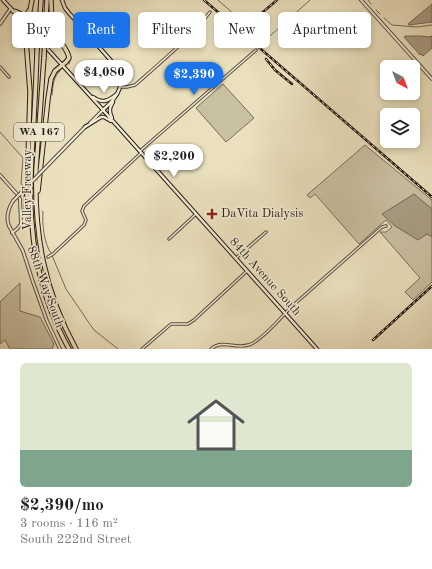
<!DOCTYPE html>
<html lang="en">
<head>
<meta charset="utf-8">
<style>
	body { margin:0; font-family:"Old Standard TT",serif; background:#f6f6f6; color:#202124; height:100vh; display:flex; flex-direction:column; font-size:15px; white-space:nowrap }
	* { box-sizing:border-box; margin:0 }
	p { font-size:13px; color:#757577 }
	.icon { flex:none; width:22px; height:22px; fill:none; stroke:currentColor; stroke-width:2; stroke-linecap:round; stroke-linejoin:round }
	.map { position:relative; height:349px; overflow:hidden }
	.side { display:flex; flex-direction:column; background:#fff; flex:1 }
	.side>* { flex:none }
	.top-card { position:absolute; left:12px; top:12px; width:408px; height:36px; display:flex; gap:8px }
	.needle { width:26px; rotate:138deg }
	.buttons { position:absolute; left:380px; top:60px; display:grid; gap:8px }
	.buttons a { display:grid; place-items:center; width:40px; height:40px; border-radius:6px; background:#fff; box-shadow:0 2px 6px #0003; font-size:20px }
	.price { position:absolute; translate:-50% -34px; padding:0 9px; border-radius:14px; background:#fff; color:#222; font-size:13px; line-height:26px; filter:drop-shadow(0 1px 2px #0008) }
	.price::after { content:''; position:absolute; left:50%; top:24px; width:12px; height:9px; margin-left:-6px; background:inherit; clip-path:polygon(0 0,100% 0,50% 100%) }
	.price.selected { background:#1a73e8; color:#fff }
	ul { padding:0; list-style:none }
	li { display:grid; align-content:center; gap:8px; height:212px; padding:0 20px }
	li+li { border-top:1px solid #e0e0e0 }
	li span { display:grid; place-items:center; height:124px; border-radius:6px; color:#555 }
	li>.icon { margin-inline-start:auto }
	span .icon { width:72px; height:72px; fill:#fffc; stroke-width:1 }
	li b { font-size:17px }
	.chip { padding:0 14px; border-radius:6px; background:#fff; box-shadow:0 2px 6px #0003; font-size:14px; line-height:36px }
	.chip.selected { background:#1a73e8; color:#fff }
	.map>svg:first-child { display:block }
</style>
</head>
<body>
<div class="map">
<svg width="432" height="349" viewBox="0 0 432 349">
	<rect width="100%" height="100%" fill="#eae0bd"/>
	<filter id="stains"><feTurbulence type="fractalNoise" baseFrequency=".005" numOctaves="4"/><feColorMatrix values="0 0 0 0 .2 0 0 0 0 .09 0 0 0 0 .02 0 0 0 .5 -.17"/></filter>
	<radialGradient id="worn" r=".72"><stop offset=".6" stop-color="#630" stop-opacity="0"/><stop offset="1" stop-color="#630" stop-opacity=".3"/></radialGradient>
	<g fill="#c9bfa1" stroke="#786d5c">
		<polygon points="223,84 254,118 226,142 196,108"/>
		<polygon points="365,145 432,200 432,282 413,300 405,292 420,278 380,232 386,232 392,227 386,220 359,244 315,194 310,198 307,195"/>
		<polygon points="20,283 20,311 40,317 54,344 52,349 10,349 5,340 0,344 0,302"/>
	</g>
	<g fill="#a89d84" stroke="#756958">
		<polygon points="432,4 432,22 409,25 408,24"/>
		<polygon points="405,36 421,36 428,37 432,36 432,48 423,56 421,54 420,55 404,37"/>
		<polygon points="414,194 432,209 432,237 427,234 418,240 395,226 382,214"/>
	</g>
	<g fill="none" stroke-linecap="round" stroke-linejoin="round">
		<g stroke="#756958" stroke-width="1">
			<polyline points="218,0 263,40 271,35 310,0"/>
			<polyline points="368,0 371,4"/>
			<polyline points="376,10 380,14"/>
			<polyline points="384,18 392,25 417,27 432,25"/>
			<polyline points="69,64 71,57"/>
			<path d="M 52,95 C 53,86 53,77 60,71"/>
			<polyline points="0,132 23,158 21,183 24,188"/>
			<polyline points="24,191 24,209"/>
			<path d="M 42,211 L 43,212 C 42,223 44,244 51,253 L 66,289 L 81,311 L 89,323 L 94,330 L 118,349"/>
		</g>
		<g stroke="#584c40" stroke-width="3.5">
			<g id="minor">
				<polyline points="0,67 9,77"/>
				<path d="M 120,87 L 127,87 L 135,85 C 161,62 189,39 210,12"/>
				<polyline points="140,151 256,50"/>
				<polyline points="169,239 196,214"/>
				<polyline points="48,257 53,254 84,225 86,220 82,211 84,206 141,153"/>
				<polyline points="236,258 266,232"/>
				<polyline points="142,349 171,324 188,324 194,320 247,271"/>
				<path d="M 211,349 C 222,339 235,349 248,345 C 259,343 282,317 290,308 L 382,227 L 386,226"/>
			</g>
		</g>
		<g stroke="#584c40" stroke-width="4">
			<g id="tertiary">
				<polyline points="361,0 432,79"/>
				<polyline points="0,24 11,8"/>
				<polyline points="90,123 103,110"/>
				<polyline points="49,164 86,126"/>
				<polyline points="0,175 17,194 20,199 21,224 17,229 12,233"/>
				<path d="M 13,201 C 8,209 6,218 9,226 L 23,251 L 33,282 L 47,321 L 60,349"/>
			</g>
		</g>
		<g stroke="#281b16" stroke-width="4.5">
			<g id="secondary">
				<polyline points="3,0 103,110 317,349"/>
				<path d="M 62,0 L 65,8 L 69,13 L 114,64 C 127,83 119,96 103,110"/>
				<path d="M 93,97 C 103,104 108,101 117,94"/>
				<path d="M 112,118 C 109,112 109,108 113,102"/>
				<polyline points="85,127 101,117 104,117 111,121"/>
			</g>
		</g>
		<g stroke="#281b16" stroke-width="5.5">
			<g id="motorway">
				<polyline points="13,11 17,12 24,16 27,14 29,11"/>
				<polyline points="17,16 24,30 26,40 30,92 27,195 29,219"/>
				<polyline points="27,26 32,0"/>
				<polyline points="39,27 41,0"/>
				<polyline points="45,33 47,0"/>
				<polyline points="27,39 29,35 32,32"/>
				<path d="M 37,50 C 36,84 34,119 32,153 C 31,177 29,200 32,224 C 35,267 48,311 69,349"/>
				<path d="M 44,57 L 36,169 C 34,234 44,291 76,349"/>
				<path d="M 38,191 L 48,99 L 51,79 L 55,71 L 66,62 L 69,58 C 68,50 62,45 58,38 C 52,26 51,13 51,0"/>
			</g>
		</g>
		<use href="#minor" stroke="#f1ebd4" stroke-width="1.5"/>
		<use href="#tertiary" stroke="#f1ebd4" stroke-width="2"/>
		<use href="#secondary" stroke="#f1ebd4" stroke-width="2.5"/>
		<use href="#motorway" stroke="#eae0bd" stroke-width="3.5"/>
		<g stroke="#281b16" stroke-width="2.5">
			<g id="rail">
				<polyline points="204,0 432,197"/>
				<polyline points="256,18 277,0"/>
				<polyline points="266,59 275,70 292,84"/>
				<polyline points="373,340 432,286"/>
			</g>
		</g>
		<use href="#rail" stroke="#f1ebd4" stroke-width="1" stroke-dasharray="3" stroke-linecap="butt"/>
		<g stroke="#584c40" stroke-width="4" stroke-linecap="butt">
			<polyline id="tertiary-bridge" points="13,201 49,164"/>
		</g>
		<g stroke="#281b16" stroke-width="5.5" stroke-linecap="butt">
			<g id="motorway-bridge">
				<polyline points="37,50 39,27"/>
				<polyline points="44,57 45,33"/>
			</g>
		</g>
		<use href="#tertiary-bridge" stroke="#f1ebd4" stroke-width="2"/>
		<use href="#motorway-bridge" stroke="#eae0bd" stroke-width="3.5"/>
	</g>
	<path fill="#8f2418" stroke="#f1ebd4" stroke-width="1.5" d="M210 208h4v4h4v4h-4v4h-4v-4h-4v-4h4z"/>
	<g text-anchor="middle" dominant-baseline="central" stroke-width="3" stroke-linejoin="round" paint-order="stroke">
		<rect fill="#f1ebd4" stroke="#64594f" stroke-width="1" x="14" y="123" width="50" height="18" rx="3"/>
		<g font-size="11" font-weight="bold" fill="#281b16">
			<text x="39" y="132">WA 167</text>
		</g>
		<g font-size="12" fill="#281b16" stroke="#f1ebd4">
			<text transform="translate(28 190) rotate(-90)">Valley Freeway</text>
			<text transform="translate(265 277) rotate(48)">84th Avenue South</text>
			<text transform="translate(45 287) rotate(70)">88th Way South</text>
		</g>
		<g font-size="12" fill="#281b16" stroke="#f1ebd4" text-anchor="start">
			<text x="221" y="214">DaVita Dialysis</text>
		</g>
	</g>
	<rect width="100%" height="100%" filter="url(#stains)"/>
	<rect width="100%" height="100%" fill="url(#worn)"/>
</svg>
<div class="buttons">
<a><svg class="needle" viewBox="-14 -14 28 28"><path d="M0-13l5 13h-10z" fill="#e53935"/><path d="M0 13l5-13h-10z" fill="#757577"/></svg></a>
<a><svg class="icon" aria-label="layers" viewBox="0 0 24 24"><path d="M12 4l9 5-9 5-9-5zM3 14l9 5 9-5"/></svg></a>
</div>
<b class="price" style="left:104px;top:94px">$4,080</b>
<b class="price selected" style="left:194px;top:96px">$2,390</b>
<b class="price" style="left:174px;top:178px">$2,200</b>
<div class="top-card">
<a class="chip">Buy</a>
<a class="chip selected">Rent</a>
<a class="chip">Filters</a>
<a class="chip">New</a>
<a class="chip">Apartment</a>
</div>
</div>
<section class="side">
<ul>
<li><span style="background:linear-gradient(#dfe7d0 70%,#7fa58c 0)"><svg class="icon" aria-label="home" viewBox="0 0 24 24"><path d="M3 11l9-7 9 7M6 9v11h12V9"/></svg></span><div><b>$2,390/mo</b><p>3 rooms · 116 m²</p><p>South 222nd Street</p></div></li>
</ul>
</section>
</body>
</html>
